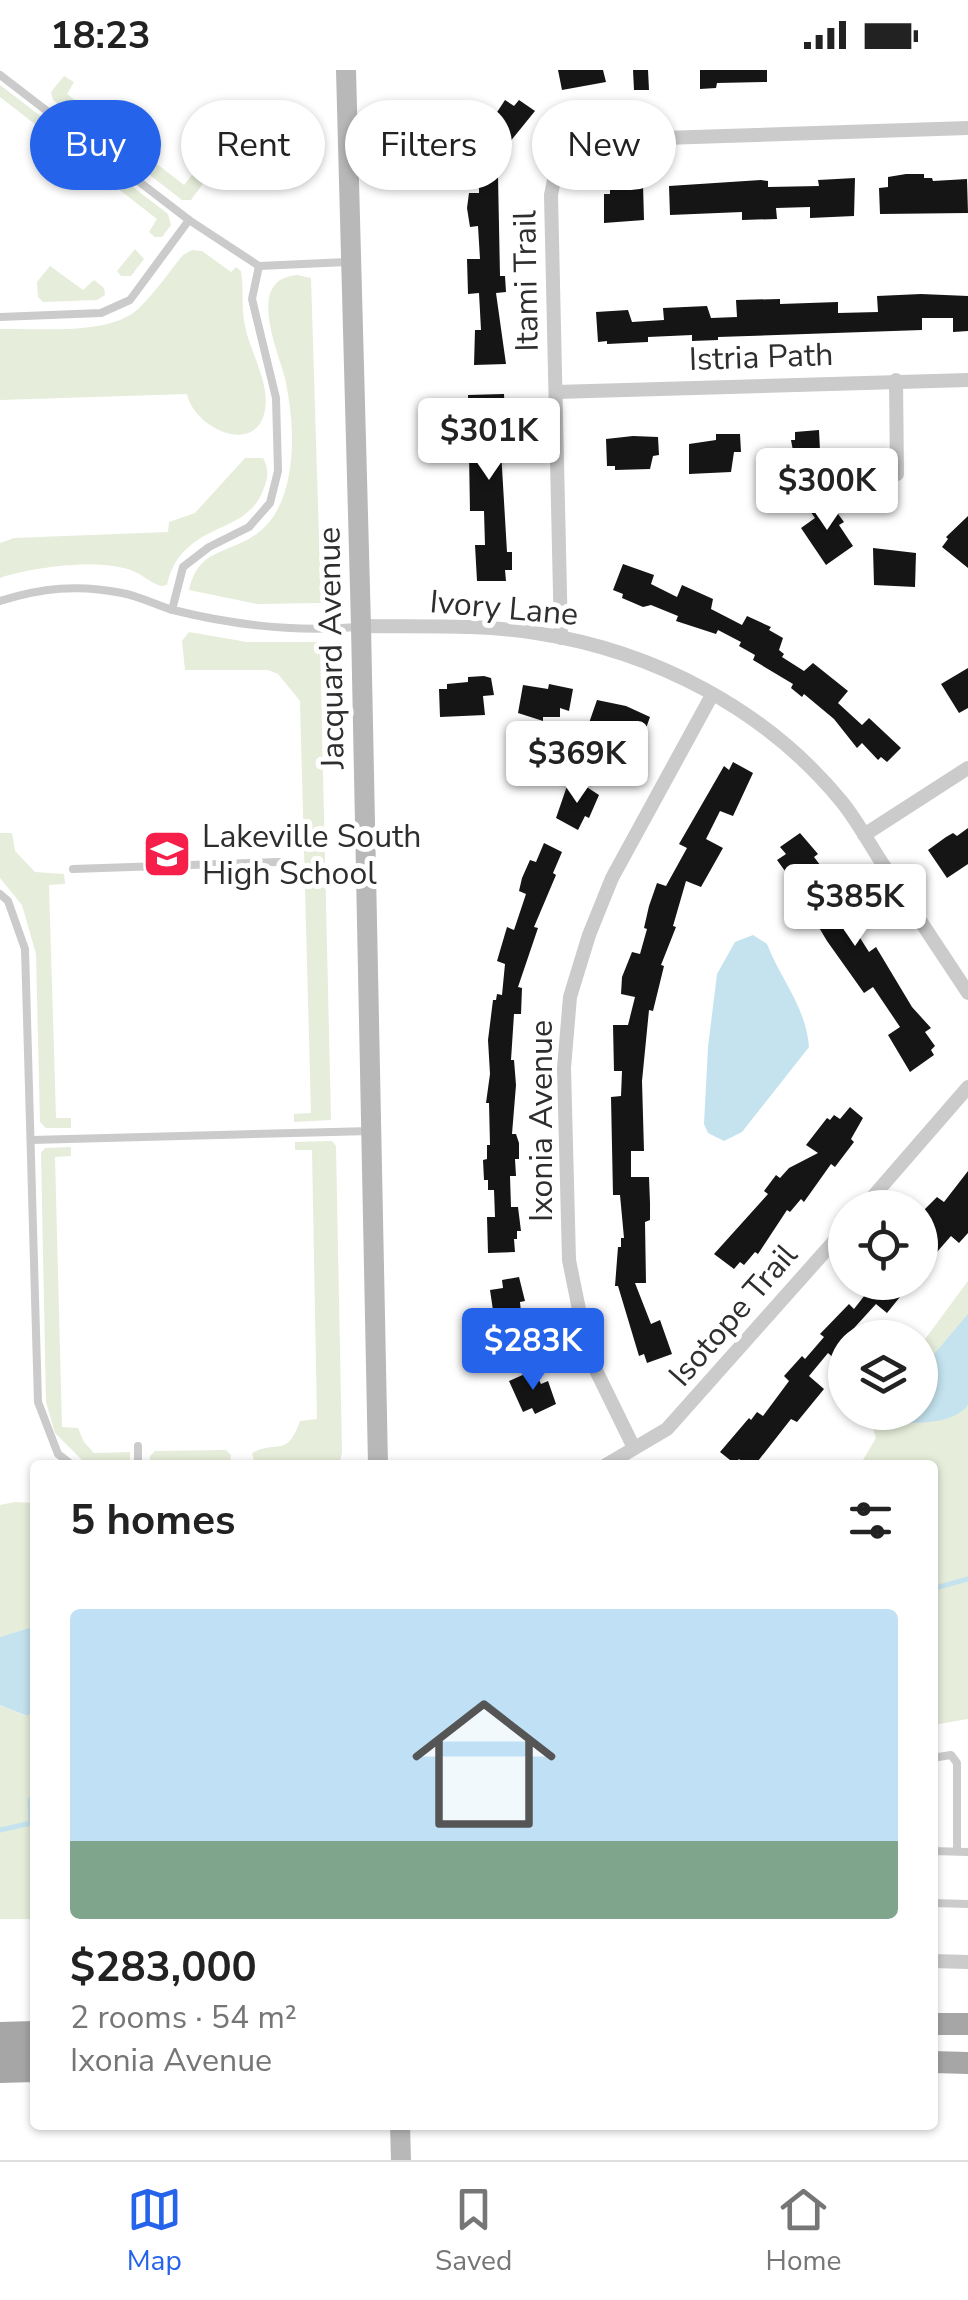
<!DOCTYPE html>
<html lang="en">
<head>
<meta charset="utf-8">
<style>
	body { margin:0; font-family:"Nunito Sans",sans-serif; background:#f6f6f6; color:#222; height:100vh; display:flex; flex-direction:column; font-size:38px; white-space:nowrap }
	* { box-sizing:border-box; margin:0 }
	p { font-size:32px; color:#767676 }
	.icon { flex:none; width:55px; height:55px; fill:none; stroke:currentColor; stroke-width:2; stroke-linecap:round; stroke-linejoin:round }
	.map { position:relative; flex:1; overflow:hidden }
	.panel { position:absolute; left:30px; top:1390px; width:908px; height:670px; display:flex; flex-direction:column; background:#fff; border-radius:10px; box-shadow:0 2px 8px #0004 }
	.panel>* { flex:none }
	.hud { position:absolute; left:30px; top:30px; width:910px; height:90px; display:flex; gap:20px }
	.buttons { position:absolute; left:828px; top:1120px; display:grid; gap:20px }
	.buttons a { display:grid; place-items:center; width:110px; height:110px; border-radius:50%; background:#fff; box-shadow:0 2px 8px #0004; font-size:50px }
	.price { position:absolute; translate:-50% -85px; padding:0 22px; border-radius:10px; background:#fff; color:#222; font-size:32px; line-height:65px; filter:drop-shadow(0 2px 5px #0008) }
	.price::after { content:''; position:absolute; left:50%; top:60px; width:30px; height:22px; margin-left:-15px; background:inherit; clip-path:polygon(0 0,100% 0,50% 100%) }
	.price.current { background:#2563eb; color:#fff }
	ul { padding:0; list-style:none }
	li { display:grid; align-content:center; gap:20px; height:530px; padding:0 40px }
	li+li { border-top:2px solid #e0e0e0 }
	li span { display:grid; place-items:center; height:310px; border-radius:10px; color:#555 }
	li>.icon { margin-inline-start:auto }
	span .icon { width:180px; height:180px; fill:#fffc; stroke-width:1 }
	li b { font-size:42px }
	h2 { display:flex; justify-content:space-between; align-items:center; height:120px; padding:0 40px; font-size:42px }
	.chip { padding:0 35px; border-radius:45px; background:#fff; box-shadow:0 2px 8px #0004; font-size:35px; line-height:90px }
	.chip.current { background:#2563eb; color:#fff }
	.status { display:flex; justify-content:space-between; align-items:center; height:70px; padding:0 50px; background:#fff; direction:ltr }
	.status svg { height:28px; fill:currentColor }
	.dock { display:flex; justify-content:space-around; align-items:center; height:140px; border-top:2px solid #e0e0e0; background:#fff; font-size:28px; color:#767676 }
	.dock a { display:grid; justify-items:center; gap:5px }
	.dock .current { color:#2563eb }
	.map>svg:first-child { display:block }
</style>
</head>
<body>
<div class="status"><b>18:23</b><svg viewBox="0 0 49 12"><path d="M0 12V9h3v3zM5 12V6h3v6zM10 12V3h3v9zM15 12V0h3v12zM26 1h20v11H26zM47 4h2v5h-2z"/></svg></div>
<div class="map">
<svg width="968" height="2090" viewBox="0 0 968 2090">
	<rect width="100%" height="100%" fill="#fff"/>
	<g fill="#e6edda">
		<polygon points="64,6 74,12 67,24 184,115 192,105 201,110 202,115 191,130 182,130 53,30 51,22"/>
		<polygon points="0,15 168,144 171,155 162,167 155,167 149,162 157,149 0,27"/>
		<polygon points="135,179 144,189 131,206 121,206 117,201"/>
		<path d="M 192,180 L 202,181 L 231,202 L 236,197 L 241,201 C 244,219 241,238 245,256 C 250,282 270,313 265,340 C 256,388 193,357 187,324 L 0,330 L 0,259 C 38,258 109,266 138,239 C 155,223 169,202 183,185 Z"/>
		<polygon points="50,196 83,220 94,210 104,218 105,225 97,230 43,232 38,227 37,212"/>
		<path d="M 297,205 L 311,208 L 321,533 L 257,534 L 189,520 C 198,479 225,485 255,465 C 285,445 292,403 292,369 C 292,349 289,328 285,308 C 278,280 245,209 297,205 Z"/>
		<path d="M 245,388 L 263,388 C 269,398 268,408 264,418 C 251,455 217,453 191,475 C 178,485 170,499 167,515 L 161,516 C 151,513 143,505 133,501 C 101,488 32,497 0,508 L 0,473 L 14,468 L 168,462 L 169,452 L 195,443 Z"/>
		<polygon points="189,562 247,572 320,572 331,1050 294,1052 294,1044 311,1043 300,631 278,604 268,600 185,600 182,571"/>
		<polygon points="0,763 12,763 15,781 35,802 64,804 65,814 49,815 56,1048 71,1048 71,1058 46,1058 40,1052 36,884 22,835 0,808"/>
		<path d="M 332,1071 L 336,1076 L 342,1383 L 340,1391 L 255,1394 L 252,1383 C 279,1369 286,1389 300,1351 L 317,1349 L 312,1080 L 295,1080 L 295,1072 Z"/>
		<polygon points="71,1077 71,1086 55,1087 62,1357 78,1358 84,1372 94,1383 130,1382 130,1395 83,1391 55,1363 46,1332 41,1083 45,1078"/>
		<polygon points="968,1211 968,1649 933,1655 932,1395 860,1395 876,1368 869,1346 871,1343 920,1342 920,1276"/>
		<polygon points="226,1380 231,1385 230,1392 227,1395 150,1393 150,1386 155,1381"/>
		<polygon points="15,1432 35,1433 35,1556 0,1567 0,1435"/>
		<polygon points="0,1635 26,1646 35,1640 35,1849 0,1849"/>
	</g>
	<g fill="#c4e3ee">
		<path d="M 753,865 L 767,874 C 781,910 806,937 809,977 L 742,1062 L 724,1071 L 708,1063 L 704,1054 L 708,977 L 717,904 L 735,872 Z"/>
		<path d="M 968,1244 L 968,1335 C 955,1352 926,1353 906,1353 L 906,1343 L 920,1342 L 920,1301 Z"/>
		<polygon points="35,1556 35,1640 27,1646 0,1635 0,1567"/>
	</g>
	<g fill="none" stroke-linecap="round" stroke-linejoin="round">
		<g stroke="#c4e3ee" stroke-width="5">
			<polyline points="932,1519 968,1509"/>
			<polyline points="0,1760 31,1753 30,1730 35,1724"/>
		</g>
	</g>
	<g fill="#151515">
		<polygon points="558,0 603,0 606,12 562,20"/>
		<polygon points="633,0 648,0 649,20 634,20"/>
		<polygon points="700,0 767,0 767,12 717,13 716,18 700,19"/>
		<polygon points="505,30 514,36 519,30 535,41 501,83 480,68"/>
		<polygon points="906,104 924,104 924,108 932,108 933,111 967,109 968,143 880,144 879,118 888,117 888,107"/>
		<polygon points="479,106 498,106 500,206 505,206 506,222 496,223 506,294 474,295 475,260 481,260 479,223 468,224 467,189 480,189 478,156 470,157 467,138 469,123 479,123"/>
		<polygon points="855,108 854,146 810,148 810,137 776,138 777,149 742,150 742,142 670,145 669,116 761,110 768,111 768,117 819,116 818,110"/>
		<polygon points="627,114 643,114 644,150 604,153 604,124 610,124 610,120 627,120"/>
		<polygon points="921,224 968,226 968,261 953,262 953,248 922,248 922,260 718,267 718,270 692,271 692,265 648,267 648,272 607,274 607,271 598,272 596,242 628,240 632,252 664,250 663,238 707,236 711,248 737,247 736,230 780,229 780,234 838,232 838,243 878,242 877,226"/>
		<polygon points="504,324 506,364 500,364 507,482 512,482 512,500 505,500 506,511 477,511 475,475 485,475 484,441 470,441 468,325"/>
		<polygon points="819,360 820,381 822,388 829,388 830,406 828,414 807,415 806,407 798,408 791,370 795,370 795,362"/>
		<polygon points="716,364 740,364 741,382 734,382 731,402 689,404 689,374 716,370"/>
		<polygon points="633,366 658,367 659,385 653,386 650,399 615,400 615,396 607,396 606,369"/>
		<polygon points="827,429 844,452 839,455 853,476 826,495 801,458 815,448 810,441"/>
		<polygon points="968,446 968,498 942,477 948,469 946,467"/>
		<polygon points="873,478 916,483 915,517 874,515"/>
		<polygon points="623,494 654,505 651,514 677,527 682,515 713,529 711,539 742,555 747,546 771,557 769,560 783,568 779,580 784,584 782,587 804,601 813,593 848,621 838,633 862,655 869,648 901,678 887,692 881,687 878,690 862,673 857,678 834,649 804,624 802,627 791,618 793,614 753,590 755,585 739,576 741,572 718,560 716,564 676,551 678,546 651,535 643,537 622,528 623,524 613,520"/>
		<polygon points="968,598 968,638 959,643 941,614"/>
		<polygon points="484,606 491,608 494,625 483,626 485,645 440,647 439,619 447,619 447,614 468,612 468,607"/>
		<polygon points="549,614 573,619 569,641 560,638 560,647 543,647 543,651 518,643 523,615 548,619"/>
		<polygon points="597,630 626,636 650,647 644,664 630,659 627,668 589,653"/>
		<polygon points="733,692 753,703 733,746 720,741 706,769 723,778 701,817 686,811 673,856 676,857 661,895 664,896 653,941 649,940 642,1011 644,1081 631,1081 631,1107 649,1107 650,1133 650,1150 645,1152 646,1213 635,1213 651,1254 660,1250 672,1284 647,1293 644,1284 639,1286 618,1216 615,1216 618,1177 621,1177 621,1168 624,1168 620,1125 613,1125 611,1027 621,1026 622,1001 614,1001 613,955 628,955 635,927 621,924 622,907 632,882 640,884 647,859 644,858 649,836 657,813 666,816 687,778 679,774 724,696 729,700"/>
		<polygon points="579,712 599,725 589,748 585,746 578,760 556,748 567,716 574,721"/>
		<polygon points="968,758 968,794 947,808 928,780 946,767 953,763 957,766"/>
		<polygon points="800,763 818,784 814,787 855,841 847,846 858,858 855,860 869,882 876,877 912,937 931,958 925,962 935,976 931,980 934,985 910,1002 888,965 900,957 873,917 864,923 827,871 808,839 811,837 777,790 786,784 780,777"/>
		<polygon points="544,773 562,782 553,803 556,805 534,857 538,858 518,917 522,918 521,944 514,944 511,990 514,990 516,1015 512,1064 516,1064 519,1073 519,1089 515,1089 516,1106 510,1106 511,1137 518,1137 521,1161 517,1161 517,1169 514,1169 515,1182 488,1183 487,1147 495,1147 494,1120 488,1120 488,1110 484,1110 483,1090 487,1089 487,1075 490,1075 489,1033 486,1033 490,1004 488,970 493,930 496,930 497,924 502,925 505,894 497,891 507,857 514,860 526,824 519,821 522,808 530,790 536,792"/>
		<polygon points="850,1037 863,1048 851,1069 854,1072 835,1097 831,1094 804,1132 801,1129 790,1142 787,1140 758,1184 755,1182 744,1195 740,1192 734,1199 714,1184 768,1124 764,1121 776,1105 780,1108 789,1098 818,1083 806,1075 827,1048 830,1050 834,1045 840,1049"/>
		<polygon points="968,1101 968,1163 959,1173 951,1166 930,1190 920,1182 920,1144 937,1127 944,1132"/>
		<polygon points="519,1207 525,1231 520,1232 523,1264 502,1268 498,1247 494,1247 490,1220 503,1218 502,1210"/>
		<polygon points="875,1212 912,1212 887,1243 876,1234 845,1268 845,1298 828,1283 809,1306 824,1319 797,1352 791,1349 758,1391 746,1395 739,1389 735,1394 720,1382 749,1348 751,1350 757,1342 763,1346 789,1311 784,1306 802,1286 805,1289 824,1267 820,1264 849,1234 854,1239"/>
		<polygon points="534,1300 541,1314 548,1311 556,1334 535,1344 532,1338 523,1342 509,1311"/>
	</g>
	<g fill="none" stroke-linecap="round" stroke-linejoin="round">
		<g stroke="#cbcbcb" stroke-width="8">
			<polyline points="0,5 189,150 259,196 347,192"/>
			<polyline points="0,247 101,243 130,230 189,150"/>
			<path d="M 0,531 C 41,518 78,514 122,523 C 139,526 156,535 173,540 C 233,555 296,562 357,557"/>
			<polyline points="172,540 183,497 209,477 249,457 270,433 278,401 276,328 252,229 259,196"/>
			<polyline points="73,799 279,792"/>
			<polyline points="0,824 8,831 25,879 38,1332 58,1384 72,1395"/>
			<polyline points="31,1070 371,1061"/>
			<polyline points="138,1395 138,1376"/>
			<polyline points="932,1688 951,1685 957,1693 957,1781"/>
			<polyline points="932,1781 968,1782"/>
			<polyline points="932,1833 968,1834"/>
		</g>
		<g stroke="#cbcbcb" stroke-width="14">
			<polyline points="896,310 897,404"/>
			<polyline points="556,322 968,310"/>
			<path d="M 361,556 C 419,557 479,554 536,563 C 654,581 766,639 842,732 C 858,752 870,775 884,796 C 912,838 940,880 968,923"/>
			<path d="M 561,568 L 551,125 C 558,87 562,77 602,70 L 968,58"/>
			<polyline points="864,765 968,698"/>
			<polyline points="863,1138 968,1017"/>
			<polyline points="634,1378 588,1284 569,1190 564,998 570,927 589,865 612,808 712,625"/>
			<polyline points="606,1395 667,1359 845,1159"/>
			<polyline points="932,1891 968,1892"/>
		</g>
		<g stroke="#b8b8b8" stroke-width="20">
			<polyline points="346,0 361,556 378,1395"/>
			<polyline points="400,2055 401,2090"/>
		</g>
		<g stroke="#a6a6a6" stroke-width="22">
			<polyline points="932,1954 968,1954"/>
			<polyline points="0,1963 35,1962"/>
			<polyline points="0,1984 35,1983"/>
			<polyline points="932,1992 968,1993"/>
			<polyline points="0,2002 35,2001"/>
		</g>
	</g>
	<defs>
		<g id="school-square" transform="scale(2.5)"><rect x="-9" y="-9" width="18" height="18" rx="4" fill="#f51f4a" stroke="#fff"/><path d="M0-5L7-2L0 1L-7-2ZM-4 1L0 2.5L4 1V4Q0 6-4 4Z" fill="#fff"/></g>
	</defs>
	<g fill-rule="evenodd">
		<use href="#school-square" x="167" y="784"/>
	</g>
	<g text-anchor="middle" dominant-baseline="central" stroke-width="10" stroke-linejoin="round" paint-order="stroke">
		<g font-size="32" fill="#2e2e2e" stroke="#fff">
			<text transform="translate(526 211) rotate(-91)">Itami Trail</text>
			<text transform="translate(761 287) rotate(-2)">Istria Path</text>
			<text transform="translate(504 538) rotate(5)">Ivory Lane</text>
			<text transform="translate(331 578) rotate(-91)">Jacquard Avenue</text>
			<text transform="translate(541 1051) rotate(-90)">Ixonia Avenue</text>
			<text transform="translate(733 1245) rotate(-49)">Isotope Trail</text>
		</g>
		<g font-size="32" fill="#2e2e2e" stroke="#fff" text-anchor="start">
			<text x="202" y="766">Lakeville South<tspan x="202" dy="37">High School</tspan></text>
		</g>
	</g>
</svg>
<div class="buttons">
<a><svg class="icon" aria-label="locate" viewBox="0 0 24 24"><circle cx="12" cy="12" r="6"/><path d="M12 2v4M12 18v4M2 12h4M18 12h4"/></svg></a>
<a><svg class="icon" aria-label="layers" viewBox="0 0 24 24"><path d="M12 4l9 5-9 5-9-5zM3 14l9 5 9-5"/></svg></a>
</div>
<b class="price" style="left:489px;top:413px">$301K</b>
<b class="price" style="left:827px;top:463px">$300K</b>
<b class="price" style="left:577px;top:736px">$369K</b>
<b class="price" style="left:855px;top:879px">$385K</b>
<b class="price current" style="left:533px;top:1323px">$283K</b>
<div class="hud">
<a class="chip current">Buy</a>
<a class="chip">Rent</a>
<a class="chip">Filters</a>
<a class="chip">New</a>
</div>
<section class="panel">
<h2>5 homes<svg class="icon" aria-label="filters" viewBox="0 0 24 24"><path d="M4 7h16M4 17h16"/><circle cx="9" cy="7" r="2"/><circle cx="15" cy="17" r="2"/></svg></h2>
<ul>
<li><span style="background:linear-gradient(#bfe0f5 75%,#7fa58c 0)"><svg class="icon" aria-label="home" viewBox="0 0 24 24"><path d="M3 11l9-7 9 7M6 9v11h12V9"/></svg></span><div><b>$283,000</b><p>2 rooms · 54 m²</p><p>Ixonia Avenue</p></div></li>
</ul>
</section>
</div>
<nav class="dock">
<a class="current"><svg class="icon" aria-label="map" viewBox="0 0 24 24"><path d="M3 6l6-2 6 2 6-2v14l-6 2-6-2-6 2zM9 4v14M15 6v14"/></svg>Map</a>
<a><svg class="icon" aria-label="saved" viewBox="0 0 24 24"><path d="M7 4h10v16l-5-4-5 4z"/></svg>Saved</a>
<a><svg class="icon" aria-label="home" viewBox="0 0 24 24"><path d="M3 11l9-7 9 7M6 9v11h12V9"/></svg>Home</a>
</nav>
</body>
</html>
